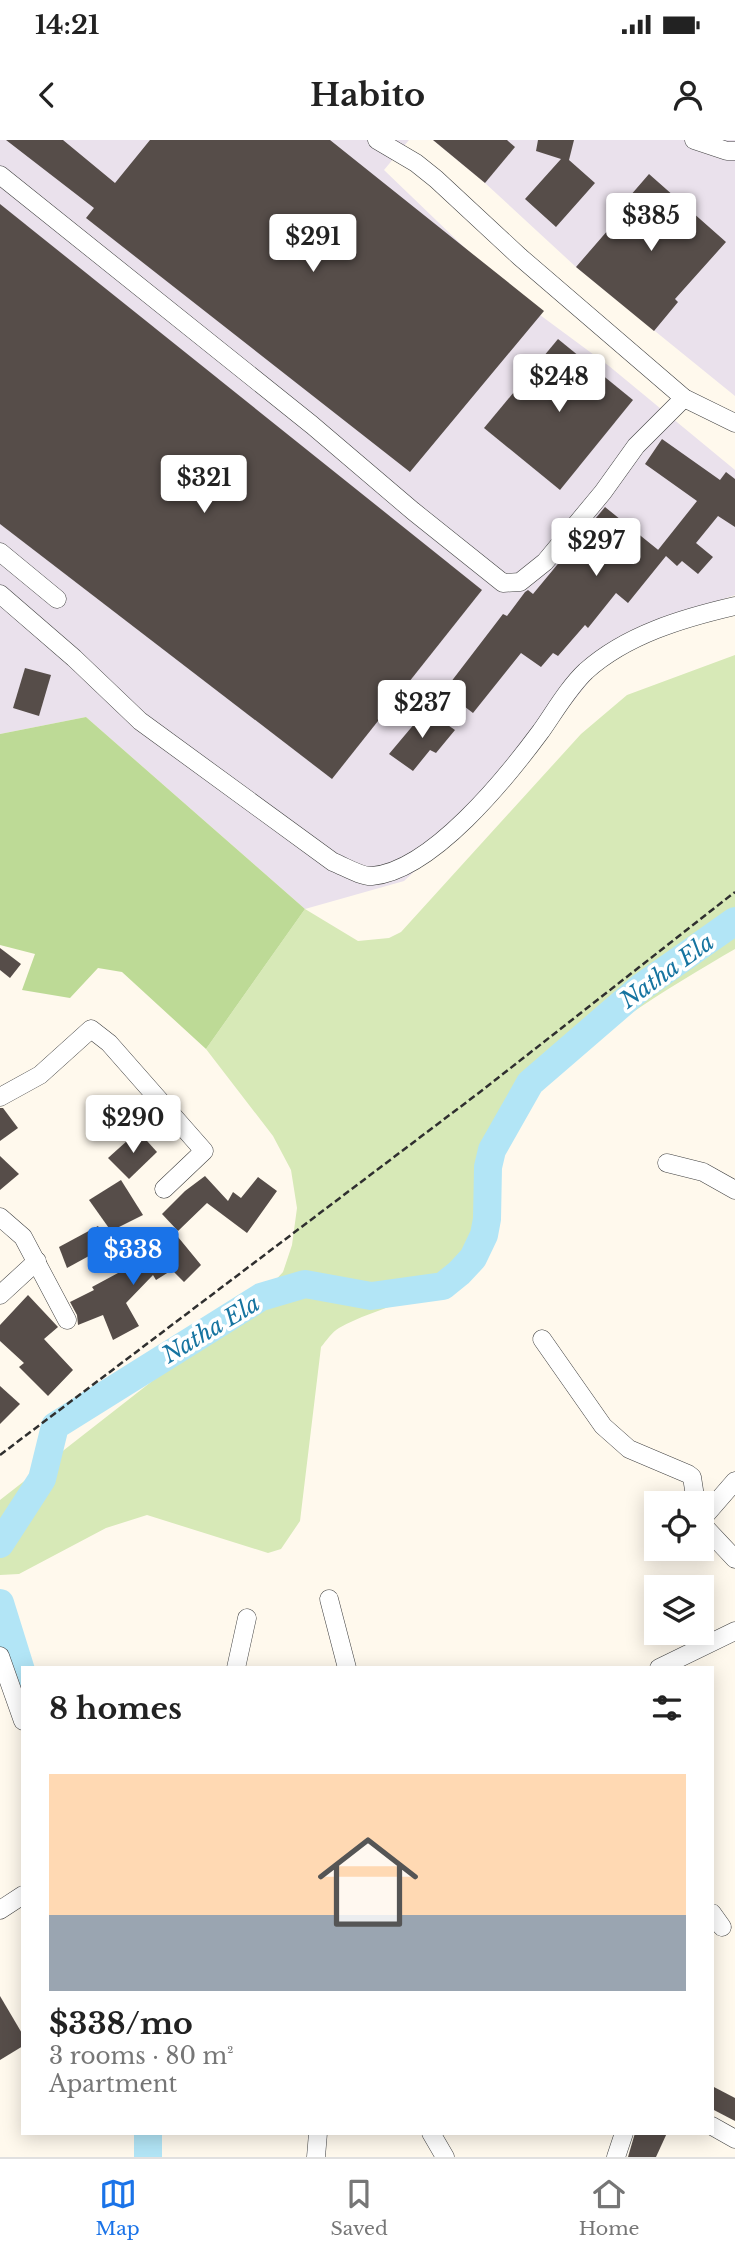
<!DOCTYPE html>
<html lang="en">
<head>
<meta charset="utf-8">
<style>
	body { margin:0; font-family:"Libre Baskerville",serif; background:#f6f6f6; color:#222; height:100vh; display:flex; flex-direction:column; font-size:26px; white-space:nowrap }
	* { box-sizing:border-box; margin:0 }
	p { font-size:23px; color:#767676 }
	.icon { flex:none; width:38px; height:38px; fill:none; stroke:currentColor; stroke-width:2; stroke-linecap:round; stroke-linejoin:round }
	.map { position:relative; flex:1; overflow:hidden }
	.side { position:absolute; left:21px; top:1526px; width:693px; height:469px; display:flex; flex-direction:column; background:#fff; border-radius:0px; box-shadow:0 4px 18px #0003 }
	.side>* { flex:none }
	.fabs { position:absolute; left:644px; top:1351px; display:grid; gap:14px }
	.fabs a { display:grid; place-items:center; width:70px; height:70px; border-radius:0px; background:#fff; box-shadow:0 4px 18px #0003; font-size:35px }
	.price { position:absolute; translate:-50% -60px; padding:0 16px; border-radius:7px; background:#fff; color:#222; font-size:23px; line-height:46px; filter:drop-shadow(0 2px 4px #0008) }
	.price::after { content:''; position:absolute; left:50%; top:42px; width:21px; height:16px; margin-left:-10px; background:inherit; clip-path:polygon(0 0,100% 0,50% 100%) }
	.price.on { background:#1a73e8; color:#fff }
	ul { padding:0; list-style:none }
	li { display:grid; align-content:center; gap:14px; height:371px; padding:0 28px }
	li+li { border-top:2px solid #e0e0e0 }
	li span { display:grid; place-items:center; height:217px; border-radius:0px; color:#555 }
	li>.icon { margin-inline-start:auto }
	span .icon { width:126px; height:126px; fill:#fffc; stroke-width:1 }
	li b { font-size:30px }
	h2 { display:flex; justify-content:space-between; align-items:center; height:84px; padding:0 28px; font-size:30px }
	.status { display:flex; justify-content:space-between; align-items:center; height:49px; padding:0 35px; background:#fff; direction:ltr }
	.status svg { height:19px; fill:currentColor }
	header { display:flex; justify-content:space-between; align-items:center; height:91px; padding:0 28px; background:#fff; font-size:32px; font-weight:700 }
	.tabs { display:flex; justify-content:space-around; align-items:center; height:98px; border-top:2px solid #e0e0e0; background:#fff; font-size:19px; color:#767676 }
	.tabs a { display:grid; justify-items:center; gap:4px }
	.tabs .on { color:#1a73e8 }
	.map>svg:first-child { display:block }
</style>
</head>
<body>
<div class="status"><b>14:21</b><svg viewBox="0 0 49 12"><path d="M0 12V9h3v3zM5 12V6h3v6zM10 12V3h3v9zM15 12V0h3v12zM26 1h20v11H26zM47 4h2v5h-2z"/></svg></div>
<header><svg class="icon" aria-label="back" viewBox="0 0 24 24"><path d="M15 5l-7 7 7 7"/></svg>Habito<svg class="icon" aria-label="person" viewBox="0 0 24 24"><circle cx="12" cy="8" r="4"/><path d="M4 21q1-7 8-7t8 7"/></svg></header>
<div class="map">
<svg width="735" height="2017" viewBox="0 0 735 2017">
	<rect width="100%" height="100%" fill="#fff9ed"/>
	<g fill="#eae1ec">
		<polygon points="0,0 409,0 384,30 517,158 609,226 735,330 735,455 629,491 498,656 404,741 305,769 86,577 0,594"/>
		<polygon points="433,0 735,0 735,256 576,127 485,43"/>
	</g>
	<path fill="#d7e9b7" d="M 735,515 L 735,809 C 659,853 532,929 493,1009 C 476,1045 499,1087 470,1121 C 436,1160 382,1164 339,1188 C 332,1192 326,1201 321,1207 L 300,1381 L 281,1409 L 268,1413 L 147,1375 L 106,1388 L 19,1434 L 0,1435 L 0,1360 L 260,1157 L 283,1132 L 292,1105 L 297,1068 L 291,1030 L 273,996 L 206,909 L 305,769 L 358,801 L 389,798 L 401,792 L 581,594 L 627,555 Z"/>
	<polygon fill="#bdda96" points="86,577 305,769 206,909 122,832 98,828 70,858 22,850 35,814 0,805 0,594"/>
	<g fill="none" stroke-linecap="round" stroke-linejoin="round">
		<g stroke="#b2e5f6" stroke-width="28">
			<polyline points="0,1404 42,1339 55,1286 261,1157 305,1144 371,1156 443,1146 459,1133 473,1118 484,1095 487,1079 488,1027 492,1010 530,943 640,848 735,781"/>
			<polyline points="0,1463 23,1537"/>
			<polyline points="148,1993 148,2017"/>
		</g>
	</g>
	<g fill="#564d49">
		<polygon points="6,0 63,0 115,43 150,0 330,0 544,171 410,332 86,78 94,68"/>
		<polygon points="433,0 507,0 515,7 485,43"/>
		<polygon points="538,0 574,0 569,20 595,43 556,87 525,59 561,19 536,11"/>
		<polygon points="649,34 726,102 675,159 678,162 654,191 576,127 615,82 611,78"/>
		<polygon points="0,64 482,450 332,639 0,384"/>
		<polygon points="558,199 633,260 560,350 484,288"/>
		<polygon points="662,299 720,340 726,332 735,339 735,387 718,376 696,403 713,417 698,434 682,421 677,426 666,416 628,463 616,453 588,488 585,485 558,516 553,513 541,527 521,513 473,573 444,551 503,474 507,476 525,452 528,450 533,454 605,367 662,413 658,410 697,361 645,324"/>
		<polygon points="25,528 51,535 39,576 13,568"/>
		<polygon points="426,570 455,590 436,613 430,610 413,631 389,614"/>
		<polygon points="0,808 21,824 10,838 0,830"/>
		<polygon points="0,968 3,968 18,988 0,1001"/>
		<polygon points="138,991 157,1012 129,1039 108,1018"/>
		<polygon points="0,1016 19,1034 0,1050"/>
		<polygon points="205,1036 228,1061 233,1052 241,1058 258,1037 277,1051 247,1093 207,1063 178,1091 162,1074 185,1051"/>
		<polygon points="121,1040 143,1075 111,1091 89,1060"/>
		<polygon points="98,1086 109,1105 67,1128 59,1107"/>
		<polygon points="178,1097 201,1125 184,1142 172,1130 156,1140 153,1135 126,1163 139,1186 113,1200 103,1175 78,1185 77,1175 70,1162 94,1150 92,1147 118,1133 148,1106 155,1116"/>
		<polygon points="28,1155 58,1187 44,1199 73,1230 48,1256 19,1227 24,1223 0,1201 0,1185"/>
		<polygon points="0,1246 20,1264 0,1284"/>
		<polygon points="0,1856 23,1895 23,1906 0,1920"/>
		<polygon points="712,1946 735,1958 735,1981 712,1969"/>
		<polygon points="635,1993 667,1993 656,2017 628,2017"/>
	</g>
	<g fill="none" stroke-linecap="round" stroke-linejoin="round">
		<g stroke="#404040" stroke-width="19">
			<g id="minor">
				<polyline points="377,0 416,23 436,39 520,117 684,258 735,283"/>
				<polyline points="694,0 727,11 735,11"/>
				<polyline points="0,35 312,285 413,371 503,443 520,442 545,422 603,352 636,306 684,258"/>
				<polyline points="0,412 57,459"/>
				<path d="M 0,454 L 74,518 L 140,581 L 333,722 C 344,726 361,737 372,736 C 432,731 507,637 541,591 C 555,571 569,547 586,531 C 626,495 683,478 735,466"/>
				<polyline points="0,957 40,935 91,889 109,903 204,1011 164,1049"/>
				<polyline points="667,1023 703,1032 735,1050"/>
				<polyline points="0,1077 23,1097 67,1180"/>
				<polyline points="0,1155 37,1121"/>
				<polyline points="542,1199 603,1286 629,1309 688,1334 692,1337 696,1363"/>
				<polyline points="702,1379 735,1341"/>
				<polyline points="702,1384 735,1419"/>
				<polyline points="329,1459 347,1528"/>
				<polyline points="0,1516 23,1581"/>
				<polyline points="236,1528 247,1478"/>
				<polyline points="659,1528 735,1491"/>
				<polyline points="0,1770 23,1755"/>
				<polyline points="712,1773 722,1787"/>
				<polyline points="712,1986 735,1999"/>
				<polyline points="431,1993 445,2017"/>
				<polyline points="316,2017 318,1993"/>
				<polyline points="616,2017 624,1993"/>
			</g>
		</g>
		<polyline stroke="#2f2f2f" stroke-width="2.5" stroke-dasharray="7 3.5" stroke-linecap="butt" points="0,1315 480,952 735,752"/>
		<use href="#minor" stroke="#fff" stroke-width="18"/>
	</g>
	<g text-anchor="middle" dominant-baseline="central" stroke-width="7" stroke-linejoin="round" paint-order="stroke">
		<g font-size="23" font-style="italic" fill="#1674a0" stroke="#fff">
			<text transform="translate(667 831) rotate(-36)">Natha Ela</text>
			<text transform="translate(211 1189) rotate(-31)">Natha Ela</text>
		</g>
	</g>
</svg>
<div class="fabs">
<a><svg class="icon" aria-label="locate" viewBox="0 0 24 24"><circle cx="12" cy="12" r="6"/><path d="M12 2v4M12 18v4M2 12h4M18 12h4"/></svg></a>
<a><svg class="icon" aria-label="layers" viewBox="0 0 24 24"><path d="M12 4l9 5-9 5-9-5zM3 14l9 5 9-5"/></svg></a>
</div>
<b class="price" style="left:651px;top:113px">$385</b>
<b class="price" style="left:313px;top:134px">$291</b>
<b class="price" style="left:559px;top:274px">$248</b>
<b class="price" style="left:204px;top:375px">$321</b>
<b class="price" style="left:596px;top:438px">$297</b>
<b class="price" style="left:422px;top:600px">$237</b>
<b class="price" style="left:133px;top:1015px">$290</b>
<b class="price on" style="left:133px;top:1147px">$338</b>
<section class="side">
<h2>8 homes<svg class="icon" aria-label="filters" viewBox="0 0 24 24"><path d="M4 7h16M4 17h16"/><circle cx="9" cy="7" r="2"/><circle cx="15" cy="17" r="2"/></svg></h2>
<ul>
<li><span style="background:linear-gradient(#ffd9b3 65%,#9aa5b1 0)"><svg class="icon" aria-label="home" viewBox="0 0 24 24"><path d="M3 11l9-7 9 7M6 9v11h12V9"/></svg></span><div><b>$338/mo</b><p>3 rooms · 80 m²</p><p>Apartment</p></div></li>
</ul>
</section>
</div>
<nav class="tabs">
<a class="on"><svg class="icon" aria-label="map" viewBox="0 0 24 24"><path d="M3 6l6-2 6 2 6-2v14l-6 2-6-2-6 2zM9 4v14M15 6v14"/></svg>Map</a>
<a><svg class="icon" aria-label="saved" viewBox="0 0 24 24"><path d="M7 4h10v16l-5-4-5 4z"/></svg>Saved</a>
<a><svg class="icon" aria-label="home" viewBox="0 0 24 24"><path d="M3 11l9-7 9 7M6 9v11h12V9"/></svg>Home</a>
</nav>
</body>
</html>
